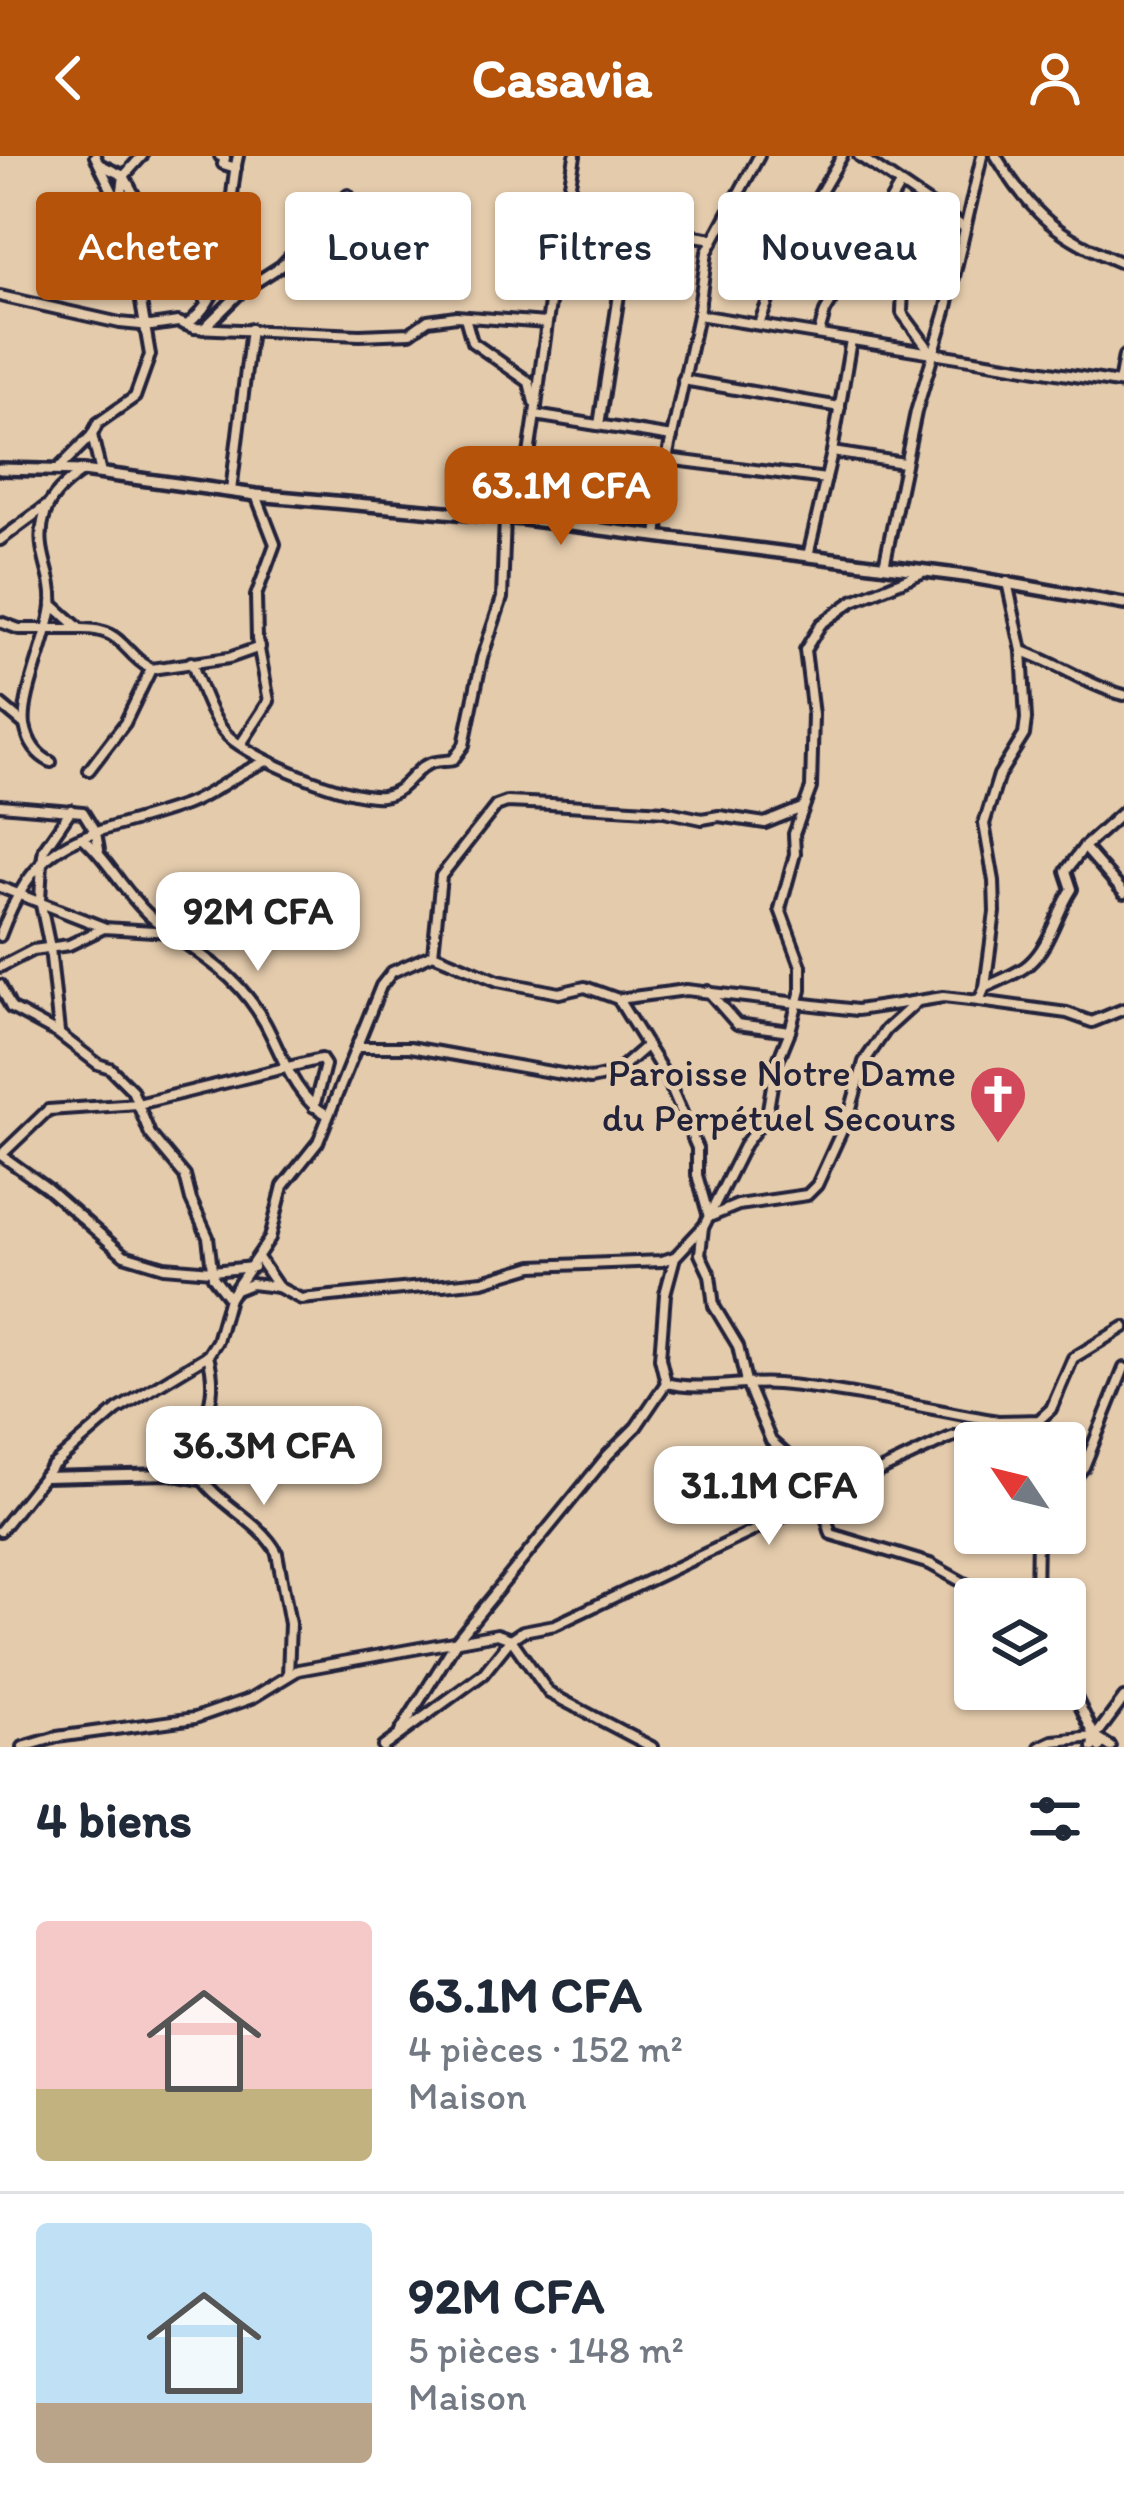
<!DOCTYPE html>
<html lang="fr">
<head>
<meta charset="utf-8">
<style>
	body { margin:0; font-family:Itim,sans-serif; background:#f2f2f3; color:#1f2937; height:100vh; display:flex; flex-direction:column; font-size:45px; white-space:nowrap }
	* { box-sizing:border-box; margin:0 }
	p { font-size:39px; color:#747a83 }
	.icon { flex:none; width:66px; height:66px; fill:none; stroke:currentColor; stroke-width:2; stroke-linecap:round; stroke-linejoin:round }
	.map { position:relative; height:1591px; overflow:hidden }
	.details { display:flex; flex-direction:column; background:#fff; flex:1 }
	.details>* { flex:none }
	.top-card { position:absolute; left:36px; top:36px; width:1053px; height:108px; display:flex; gap:24px }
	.needle { width:78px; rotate:305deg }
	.controls { position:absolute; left:954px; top:1266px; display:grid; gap:24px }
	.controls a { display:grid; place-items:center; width:132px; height:132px; border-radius:12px; background:#fff; box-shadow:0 3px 9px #0004; font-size:60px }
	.price { position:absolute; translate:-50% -102px; padding:0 27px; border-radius:24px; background:#fff; color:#222; font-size:39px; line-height:78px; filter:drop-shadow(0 3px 6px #0008) }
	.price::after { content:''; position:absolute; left:50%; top:72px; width:36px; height:27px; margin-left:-18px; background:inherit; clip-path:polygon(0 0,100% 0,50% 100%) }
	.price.on { background:#b45309; color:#fff }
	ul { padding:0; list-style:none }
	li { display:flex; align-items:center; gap:36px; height:300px; padding:0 36px }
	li+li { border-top:3px solid #e0e1e3 }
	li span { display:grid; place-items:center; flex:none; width:336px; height:240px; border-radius:12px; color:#555 }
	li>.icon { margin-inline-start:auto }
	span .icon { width:144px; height:144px; fill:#fffc; stroke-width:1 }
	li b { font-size:51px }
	h2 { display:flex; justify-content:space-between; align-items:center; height:144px; padding:0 36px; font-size:51px }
	.chip { padding:0 42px; border-radius:12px; background:#fff; box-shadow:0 3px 9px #0004; font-size:42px; line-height:108px }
	.chip.on { background:#b45309; color:#fff }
	header { display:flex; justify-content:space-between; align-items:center; height:156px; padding:0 36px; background:#b45309; color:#fff; font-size:54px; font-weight:700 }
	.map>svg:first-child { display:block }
</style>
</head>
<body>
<header><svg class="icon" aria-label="back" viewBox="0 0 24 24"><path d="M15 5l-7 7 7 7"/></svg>Casavia<svg class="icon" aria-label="person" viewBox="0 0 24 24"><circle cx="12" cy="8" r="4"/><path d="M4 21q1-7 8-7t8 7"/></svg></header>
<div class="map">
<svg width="1124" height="1591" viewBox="0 0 1124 1591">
	<rect width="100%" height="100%" fill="#e4cbac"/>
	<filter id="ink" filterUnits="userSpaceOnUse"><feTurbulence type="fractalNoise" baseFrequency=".00833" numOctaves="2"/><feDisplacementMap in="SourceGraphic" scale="24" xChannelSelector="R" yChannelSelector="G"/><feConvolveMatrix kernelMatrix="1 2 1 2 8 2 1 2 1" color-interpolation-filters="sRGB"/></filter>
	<g filter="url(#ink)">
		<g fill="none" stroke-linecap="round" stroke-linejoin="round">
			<g stroke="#22223b" stroke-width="16">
				<g id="street">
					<polyline points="220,0 225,2 223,8 236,12"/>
					<polyline points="859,0 962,70"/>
					<path d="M 996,0 C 1033,61 1058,80 1124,108"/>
					<polyline points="101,9 124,20 156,79 179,104 207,147"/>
					<polyline points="120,48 124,20 142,0"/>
					<polyline points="809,58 897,111 903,130 902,157 931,196"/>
					<polyline points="564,59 713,83"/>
					<polyline points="0,140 120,167 151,170 178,166 194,172 360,179 410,177 428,164 456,160 546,167"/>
					<polyline points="698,159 1124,228"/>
					<polyline points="465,161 472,186 529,226 534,246"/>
					<path d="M 188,168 C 239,127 224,57 238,0"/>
					<polyline points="759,168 789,91 842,0"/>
					<polyline points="203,173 242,135 281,110 348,39"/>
					<polyline points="819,177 825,156 900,29"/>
					<polyline points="683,224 840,251"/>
					<polyline points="1119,227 1124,200"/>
					<polyline points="535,259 672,281"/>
					<polyline points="599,269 630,67"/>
					<polyline points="92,279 101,317"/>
					<polyline points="832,296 904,307"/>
					<polyline points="667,303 826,323"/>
					<polyline points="58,313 92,279 98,267 135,241 150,199 136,117 116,43 95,0"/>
					<polyline points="231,335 251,173"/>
					<path d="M 524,363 C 523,324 531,290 536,251 C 546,167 559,84 575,0"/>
					<polyline points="657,380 667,303 698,159 707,96 759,0"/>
					<polyline points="0,384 49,348"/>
					<polyline points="808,400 832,296 851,184"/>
					<polyline points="884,410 916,256 946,155 982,0"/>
					<path d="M 921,417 L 853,445 L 821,468 L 805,494 L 813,559 L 811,632 L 794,678 L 795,698 L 780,753 L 801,810 L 801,834 L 790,875 L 775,912 L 767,959 L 745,988 L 704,1070 L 675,1101 L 665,1138 L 660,1202 L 666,1227 C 701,1236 741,1225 777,1228 C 851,1234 926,1253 998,1265 L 1006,1287"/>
					<path d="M 52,448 L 80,473 C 124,472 121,496 151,513 L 229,502 L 260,491"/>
					<polyline points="0,466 19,473 79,473"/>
					<path d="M 1022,495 C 1059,508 1087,529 1124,539"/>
					<path d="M 191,506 C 201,530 210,562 228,580 C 254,604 348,643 382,640 C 404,637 409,619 426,609 C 434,604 445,606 453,604 L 464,589 L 482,502 L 502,442 L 505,361"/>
					<polyline points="0,548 24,568"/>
					<polyline points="241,588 269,545 257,483 256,440 275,388 256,339"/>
					<path d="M 51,606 C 36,599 28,585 25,569 C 21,541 48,484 52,450 C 55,417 33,396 45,358 C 51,339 66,327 82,316"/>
					<polyline points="89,614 125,567 151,513"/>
					<polyline points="0,649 83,656 96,677 99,694"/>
					<path d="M 83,682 C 109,704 124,737 150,760 C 194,799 233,810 265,867 C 282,898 294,941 326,958"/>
					<polyline points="1084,691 1124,737"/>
					<polyline points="0,731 103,771"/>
					<path d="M 0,780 C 41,669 87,684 185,649 C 212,639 236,617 267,605"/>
					<polyline points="433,798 441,720 496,650 507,646 551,648 664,655 702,663 719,660 765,667 802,652"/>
					<polyline points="0,811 33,794 69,789 104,772 170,776"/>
					<polyline points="0,829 11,852 59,878 98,908 110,912 132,934 150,978 185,1020 191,1044 208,1081 213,1121 229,1142"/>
					<path d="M 986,831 C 1000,824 1018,818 1029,808 C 1051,788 1056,757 1072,733 L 1066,715 L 1084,691 L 1124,655"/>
					<polyline points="708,835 737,868 790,875"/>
					<polyline points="618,843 667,922 697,992 697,1019 709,1061 738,1049 807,1039 817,1029 849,959 864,906 886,874 918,845 943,841 979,845 1067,857 1092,866 1124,853"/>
					<polyline points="979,845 985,831 995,756 994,725 984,668 999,619 1024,579 1026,563 1022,495 1007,426"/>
					<polyline points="59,876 50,792 40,744 42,706 44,693 71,654"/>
					<polyline points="356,891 410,891 590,923 614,918 645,891"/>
					<polyline points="703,1071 700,1098 710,1119 714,1150 738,1190 746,1226 771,1285 815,1324 831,1378 930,1408 993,1443"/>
					<polyline points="259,1103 278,1131 301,1143 483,1125 533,1110 662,1105 674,1101"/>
					<polyline points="253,1111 212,1115 164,1111 124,1099 47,1032 1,999 48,954 138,948 321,903 325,909 314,951"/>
					<polyline points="236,1134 251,1128 278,1131"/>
					<path d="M 208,1200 C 223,1252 192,1272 196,1314 C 216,1349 259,1363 277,1397 L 290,1468 L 288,1519"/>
					<polyline points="44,1321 169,1318 200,1324"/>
					<polyline points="1065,1334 1084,1311 1124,1212"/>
					<polyline points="0,1375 52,1310 117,1254 208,1199 217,1185 229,1142 270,1082 283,1030 318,986 381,830 392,816 433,798 498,825 559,837 585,831 618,843 686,834 857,854 918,845"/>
					<polyline points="1036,1443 1037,1377"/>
					<polyline points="1065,1519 1100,1591"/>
					<polyline points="400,1576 457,1484 608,1299 636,1271 666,1227"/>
					<polyline points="23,1591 57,1581 195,1562 252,1542 298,1514 497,1478 511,1483 549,1537 652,1591"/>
					<polyline points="383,1591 483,1518 511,1483 523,1475 555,1469 949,1282 998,1265 1039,1264 1051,1253 1073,1202 1124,1171"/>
					<polyline points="1040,1591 1053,1585 1095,1581 1124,1542"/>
					<polyline points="1093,1591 1095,1581 1111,1591"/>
				</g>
			</g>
			<g stroke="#22223b" stroke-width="18">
				<polyline id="secondary" points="0,313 83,315 256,339 524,363 972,421 1124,448"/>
			</g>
			<use href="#street" stroke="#e4cbac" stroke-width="8"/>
			<use href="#secondary" stroke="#e4cbac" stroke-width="9"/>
		</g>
	</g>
	<defs>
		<g id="church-pin" transform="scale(3)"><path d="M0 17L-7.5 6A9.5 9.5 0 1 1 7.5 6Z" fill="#d1495b" stroke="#e4cbac"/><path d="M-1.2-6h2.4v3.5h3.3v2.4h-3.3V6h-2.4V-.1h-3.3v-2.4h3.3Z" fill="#fff"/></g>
	</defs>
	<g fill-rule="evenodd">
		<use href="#church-pin" x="998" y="938"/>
	</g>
	<g text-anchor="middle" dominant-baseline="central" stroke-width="9" stroke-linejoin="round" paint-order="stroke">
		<g font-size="39" fill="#22223b" stroke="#e4cbac" text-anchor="end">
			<text x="956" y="916">Paroisse Notre Dame<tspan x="956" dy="45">du Perpétuel Secours</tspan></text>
		</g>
	</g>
</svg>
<div class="controls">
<a><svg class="needle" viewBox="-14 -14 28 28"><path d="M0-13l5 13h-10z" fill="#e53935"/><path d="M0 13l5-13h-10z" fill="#747a83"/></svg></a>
<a><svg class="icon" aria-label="layers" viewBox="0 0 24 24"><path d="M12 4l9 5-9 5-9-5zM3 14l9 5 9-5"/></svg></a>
</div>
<b class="price on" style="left:561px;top:392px">63.1M CFA</b>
<b class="price" style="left:258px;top:818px">92M CFA</b>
<b class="price" style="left:264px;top:1352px">36.3M CFA</b>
<b class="price" style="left:769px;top:1392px">31.1M CFA</b>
<div class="top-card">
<a class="chip on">Acheter</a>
<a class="chip">Louer</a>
<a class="chip">Filtres</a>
<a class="chip">Nouveau</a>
</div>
</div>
<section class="details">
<h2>4 biens<svg class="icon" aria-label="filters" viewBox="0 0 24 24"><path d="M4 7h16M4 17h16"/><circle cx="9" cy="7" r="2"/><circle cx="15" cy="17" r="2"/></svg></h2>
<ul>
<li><span style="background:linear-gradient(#f6c9c9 70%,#c2b280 0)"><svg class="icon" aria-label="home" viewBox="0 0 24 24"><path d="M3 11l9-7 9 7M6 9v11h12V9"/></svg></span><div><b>63.1M CFA</b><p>4 pièces · 152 m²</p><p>Maison</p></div></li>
<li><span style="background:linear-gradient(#bfe0f5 75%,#b9a48a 0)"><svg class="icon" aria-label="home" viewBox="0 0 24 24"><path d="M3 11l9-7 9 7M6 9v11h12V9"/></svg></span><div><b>92M CFA</b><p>5 pièces · 148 m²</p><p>Maison</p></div></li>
</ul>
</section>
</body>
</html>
